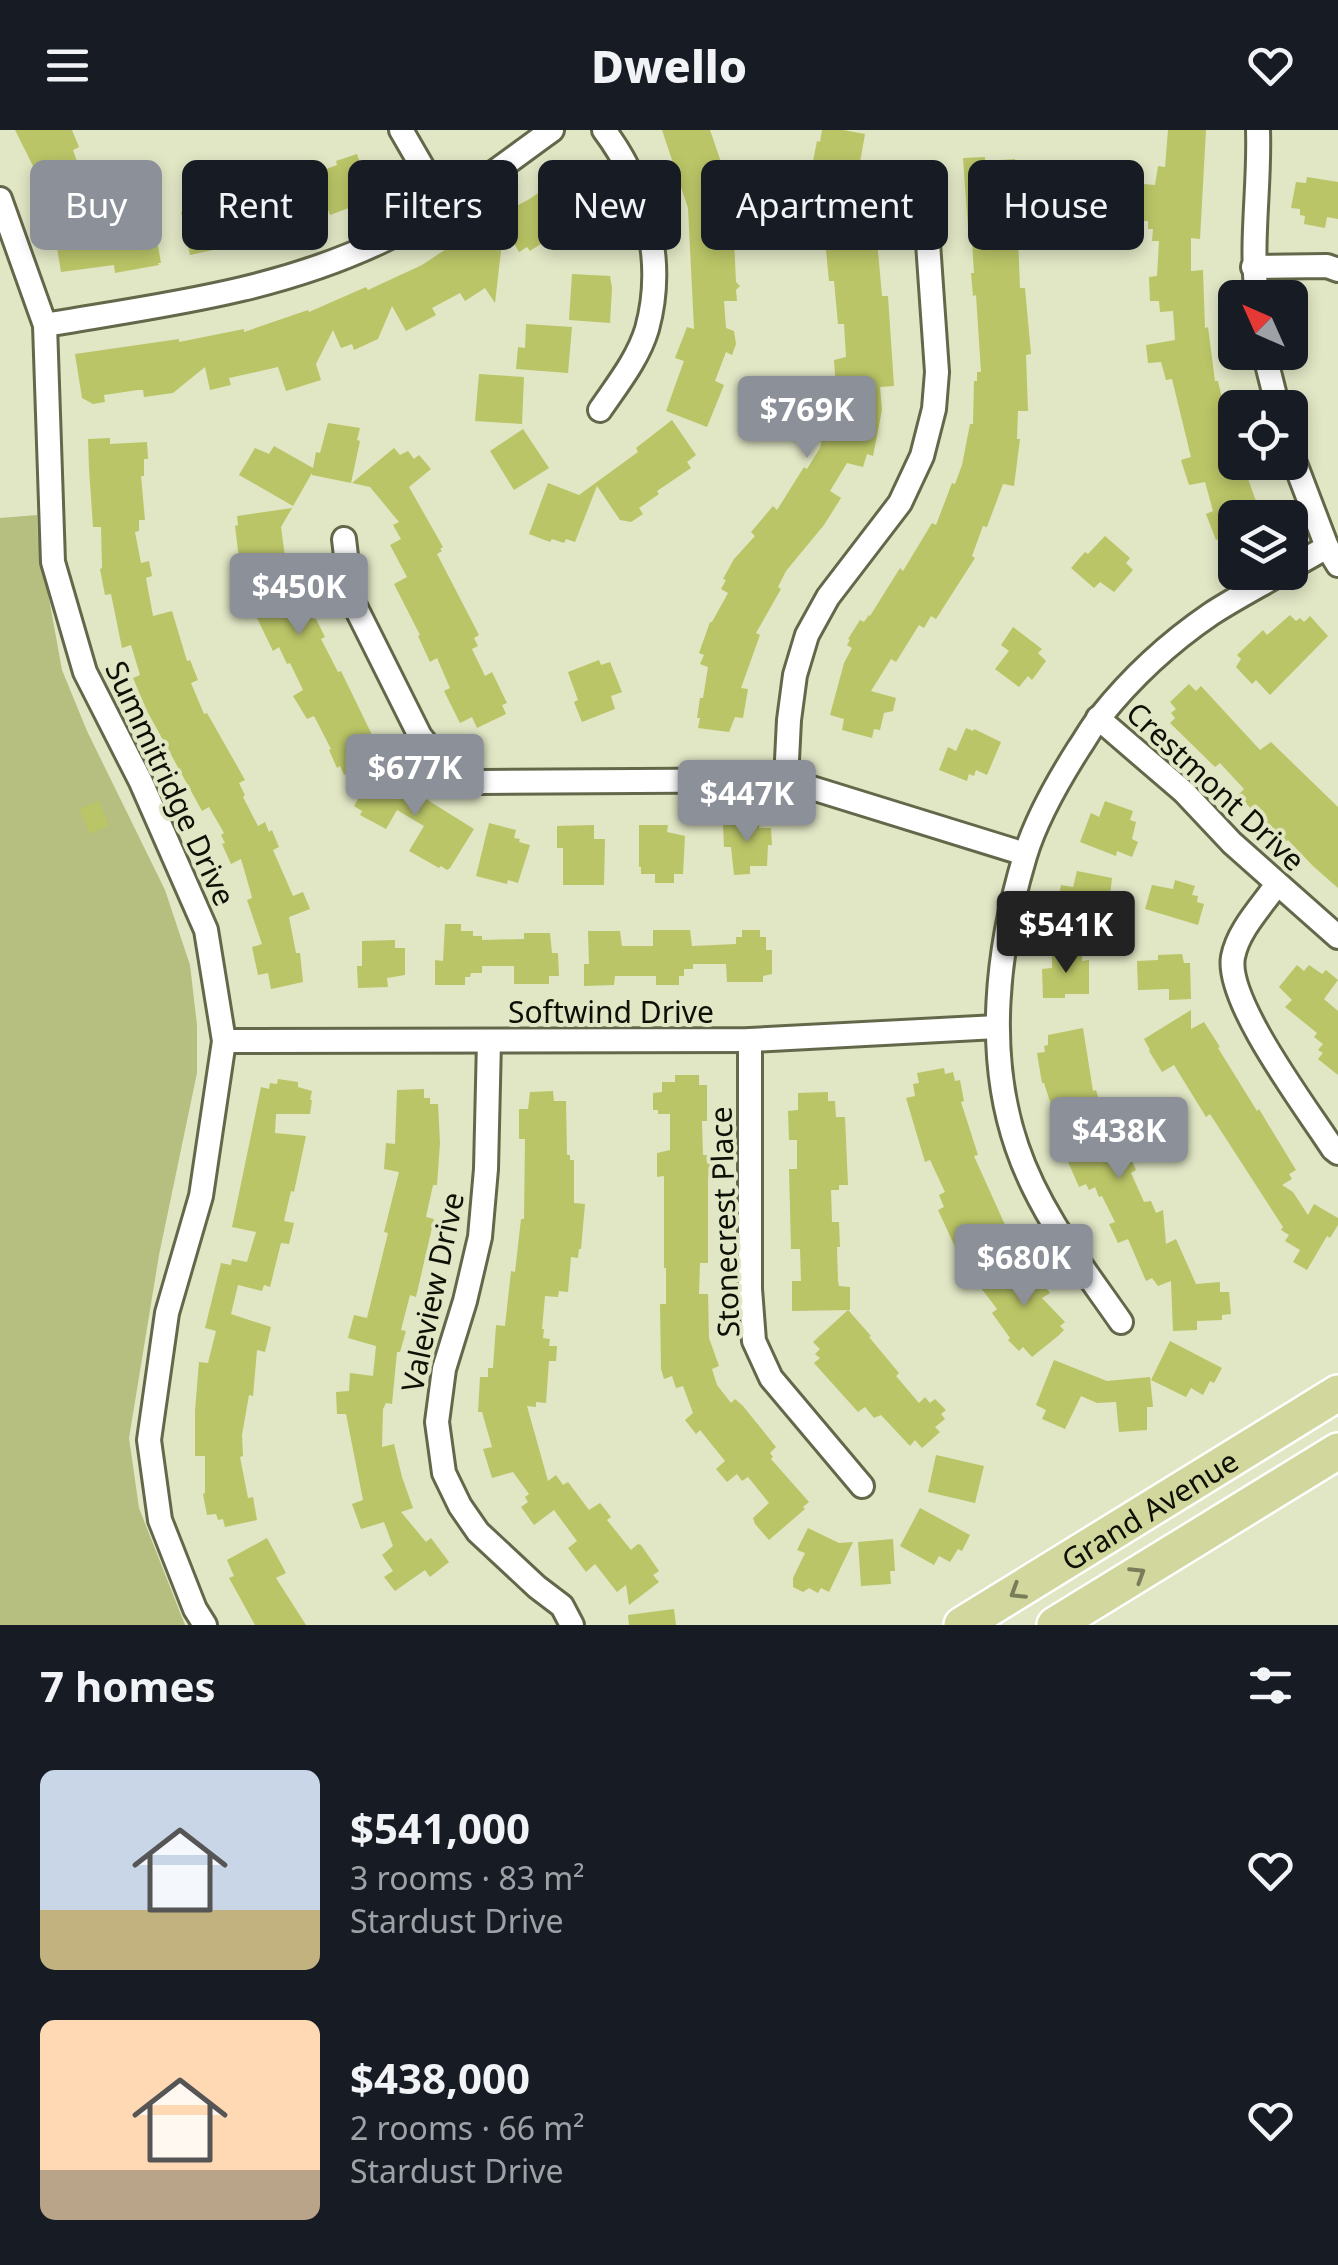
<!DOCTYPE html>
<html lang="en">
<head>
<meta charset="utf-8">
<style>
	body { margin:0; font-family:"Noto Sans",sans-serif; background:#242831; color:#f1f3f6; height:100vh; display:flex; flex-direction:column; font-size:38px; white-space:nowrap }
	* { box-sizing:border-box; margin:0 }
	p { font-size:32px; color:#9ea1a6 }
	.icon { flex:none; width:55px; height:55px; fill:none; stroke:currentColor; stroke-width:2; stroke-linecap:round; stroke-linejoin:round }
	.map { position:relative; height:1495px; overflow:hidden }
	.sheet { display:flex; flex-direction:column; background:#171b24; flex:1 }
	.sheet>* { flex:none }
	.guide { position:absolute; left:30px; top:30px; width:1280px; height:90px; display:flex; gap:20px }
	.needle { width:65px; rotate:315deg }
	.controls { position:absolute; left:1218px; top:150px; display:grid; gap:20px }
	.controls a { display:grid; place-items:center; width:90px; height:90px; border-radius:15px; background:#171b24; box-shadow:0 5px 15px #0003; font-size:50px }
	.price { position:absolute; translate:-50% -85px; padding:0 22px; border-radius:10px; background:#8c9099; color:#fff; font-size:32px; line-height:65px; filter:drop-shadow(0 2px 5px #0008) }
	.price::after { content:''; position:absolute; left:50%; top:60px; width:30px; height:22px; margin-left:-15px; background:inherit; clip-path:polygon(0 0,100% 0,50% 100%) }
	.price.active { background:#222; color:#fff }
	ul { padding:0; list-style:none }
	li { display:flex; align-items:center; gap:30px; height:250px; padding:0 40px }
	li span { display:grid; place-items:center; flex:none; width:280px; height:200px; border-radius:15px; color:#555 }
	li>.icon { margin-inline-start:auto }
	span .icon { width:120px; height:120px; fill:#fffc; stroke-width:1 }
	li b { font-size:42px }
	h2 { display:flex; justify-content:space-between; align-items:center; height:120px; padding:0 40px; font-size:42px }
	.pill { padding:0 35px; border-radius:15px; background:#171b24; box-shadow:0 5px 15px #0003; font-size:35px; line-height:90px }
	.pill.active { background:#8c9099; color:#fff }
	header { display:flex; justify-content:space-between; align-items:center; height:130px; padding:0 40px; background:#171b24; font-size:45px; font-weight:800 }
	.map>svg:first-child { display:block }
</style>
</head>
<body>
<header><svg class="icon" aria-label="menu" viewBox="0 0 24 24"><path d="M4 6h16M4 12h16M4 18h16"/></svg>Dwello<svg class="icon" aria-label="heart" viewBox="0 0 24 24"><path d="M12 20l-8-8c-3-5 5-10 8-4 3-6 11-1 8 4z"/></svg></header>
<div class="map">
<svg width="1338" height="1495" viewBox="0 0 1338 1495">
	<rect width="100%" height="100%" fill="#e1e6c5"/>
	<polygon fill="#b6be80" points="37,385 38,408 62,540 87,601 165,760 190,835 197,895 197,943 159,1125 129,1308 139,1378 185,1495 0,1495 0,388"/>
	<g fill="#bac567">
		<polygon points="15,0 72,0 79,17 73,20 80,40 43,56"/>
		<polygon points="662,0 710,0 730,58 720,61 742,91 742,110 734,110 736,152 740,156 736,160 737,171 724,171 726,198 734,201 736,214 732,225 726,222 715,251 724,255 707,297 666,281 684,231 675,228 687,197 694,199 688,78"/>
		<polygon points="822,0 843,0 865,4 860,32 851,30 852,48 814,41 816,31 813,31 817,11 820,12"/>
		<polygon points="1168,0 1206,0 1200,109 1191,108 1191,141 1203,140 1205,198 1208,197 1215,251 1218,251 1230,304 1232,304 1235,314 1235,332 1242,332 1262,388 1235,388 1235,403 1216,410 1206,384 1213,381 1205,352 1189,355 1181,330 1191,327 1172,249 1166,250 1161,232 1148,233 1146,215 1175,210 1173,181 1160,182 1159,171 1150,171 1149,147 1157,146 1159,111 1152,111 1153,99 1148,99 1148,91 1142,91 1144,54 1155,55 1158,36 1165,37"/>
		<polygon points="357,24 373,69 330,85 321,62 295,67 301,101 190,125 181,82 269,62 268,55 305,47 337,35 336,31"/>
		<polygon points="985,27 985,31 1015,29 1020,158 1025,158 1031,224 1026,225 1028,281 1018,281 1017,309 1020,309 1014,356 1003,354 987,397 983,396 972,426 975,428 936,489 931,486 924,498 919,495 896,532 891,529 871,561 896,568 893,581 884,583 880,600 874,599 872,608 842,600 844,589 830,585 844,533 852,518 847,515 850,510 848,509 860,490 864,492 869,485 870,486 900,438 903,441 932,393 936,395 952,353 955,354 962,335 970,294 973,294 974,251 977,251 977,242 981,242 976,165 973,166 971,143 974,143 972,112 969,112 963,28"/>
		<polygon points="579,36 603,72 601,83 588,91 585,85 530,121 527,117 519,122 504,95 495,173 485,158 465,171 460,163 432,178 436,185 406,201 392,176 378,209 354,220 352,214 341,218 333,200 316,234 321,250 286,261 278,237 229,248 231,255 210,260 205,237 173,263 144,267 143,260 138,260 104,265 105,272 93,274 82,268 75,224 179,209 179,212 244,199 244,202 308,180 309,182 366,157 368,160 422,135 514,74 516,76 528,70"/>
		<polygon points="1307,47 1338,52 1338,89 1327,87 1325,98 1304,94 1305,86 1300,85 1300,79 1291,78 1296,52 1306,53"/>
		<polygon points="853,60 854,70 860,70 863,111 877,110 882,166 888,166 894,256 880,257 882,280 873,326 867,324 863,337 847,333 830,361 841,368 824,395 786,441 778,457 781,459 756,503 760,505 741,558 748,559 743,588 735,587 729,602 698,598 700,588 697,588 700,568 703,568 708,537 700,534 704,525 699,523 710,492 712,492 728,463 721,459 726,450 723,449 734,429 755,406 751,402 773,376 777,380 804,337 807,339 820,318 826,293 837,295 846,260 836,260 834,230 846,227 844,194 838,194 834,151 829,151 824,100 811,101 808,66"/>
		<polygon points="99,82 103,99 131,94 130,84 142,82 154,92 161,133 158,133 159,135 115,143 114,135 61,142 56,112 61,111 57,89"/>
		<polygon points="572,144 610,146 612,158 610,193 569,190"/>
		<polygon points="526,194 572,197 568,243 516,239 518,217 525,218"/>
		<polygon points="479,244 524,247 522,294 475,291"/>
		<polygon points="672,290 696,325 687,332 691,338 657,361 659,364 639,378 643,384 631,392 620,390 597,356 575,412 566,409 564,413 552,409 550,412 529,404 548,353 579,365 638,322 636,318"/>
		<polygon points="328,293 360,298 357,310 360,311 351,353 312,345 312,343 293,376 239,345 255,318 269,324 274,316 313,338 316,322 320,323"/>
		<polygon points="523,299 549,338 514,360 490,321"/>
		<polygon points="110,308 110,314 147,312 148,329 144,329 144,346 141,346 145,390 139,390 139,401 135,402 141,433 149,431 152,446 146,448 153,486 172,481 187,531 190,530 198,550 191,553 204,584 207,583 245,650 239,653 245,665 243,667 258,696 265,692 269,702 272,700 279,717 273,720 293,766 303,762 310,779 289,787 296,823 300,823 303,852 271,859 268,843 258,845 252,817 262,814 247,770 252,768 250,760 241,729 231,734 222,714 225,713 221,705 224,703 209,677 202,681 147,581 133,548 140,545 131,515 122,518 111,464 105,465 100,439 102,438 101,397 93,397 89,338 88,309"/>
		<polygon points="394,318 400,325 408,321 414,329 419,325 431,339 409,357 443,417 440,419 442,421 437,424 479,505 474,508 478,516 472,519 485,546 492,542 507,573 502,575 506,584 477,598 472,587 460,593 444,561 450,558 437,528 430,532 418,506 420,505 394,454 407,447 390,415 401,409 393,395 399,392 370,357 352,353"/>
		<polygon points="292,378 281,397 286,434 291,433 299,489 309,484 312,488 316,489 325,507 321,509 338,542 341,541 375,611 369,614 371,620 357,627 369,633 344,645 340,636 337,638 329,620 331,619 314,586 307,589 293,566 303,560 290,533 287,534 279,517 273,521 256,486 252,487 250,478 245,478 235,396 238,395 237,386"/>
		<polygon points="1105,406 1130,428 1126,433 1133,440 1114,462 1100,452 1094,458 1071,438 1085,422 1088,424"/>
		<polygon points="1290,485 1296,491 1300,488 1304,492 1310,486 1328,506 1270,565 1256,550 1252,554 1236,537 1241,529 1237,525 1263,500 1267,505"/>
		<polygon points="1013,497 1042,519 1038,523 1046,531 1032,550 1028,546 1019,557 995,539 1009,521 1001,515"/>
		<polygon points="599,530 601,535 610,532 622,562 611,566 615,579 582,592 574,572 578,570 568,542"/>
		<polygon points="1189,554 1196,561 1201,556 1260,620 1271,612 1338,677 1338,758 1313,736 1288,710 1284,713 1238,665 1244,659 1220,633 1215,637 1170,593 1175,588 1171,583 1176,579 1170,572"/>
		<polygon points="966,598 973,601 974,599 1001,612 987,645 976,640 974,646 969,644 967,651 939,640 948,617 956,621"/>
		<polygon points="376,638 474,699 450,738 447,740 441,736 439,738 409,721 424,696 397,680 386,699 360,685 362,681 354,676"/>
		<polygon points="99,671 109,696 90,704 79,679"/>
		<polygon points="1105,671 1133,681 1130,690 1136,692 1132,709 1138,712 1132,727 1117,721 1116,726 1080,712 1091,683 1099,687"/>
		<polygon points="731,692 759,692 759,698 771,698 772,715 768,715 767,736 750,736 750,744 734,745 731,717 724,717 723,695 731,695"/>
		<polygon points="489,693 516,700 514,708 520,709 519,712 530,715 518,753 508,750 507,754 476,746"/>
		<polygon points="594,695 594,709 605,709 604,755 563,755 563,718 557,718 557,696"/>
		<polygon points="639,695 668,695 667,702 685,706 683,744 674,744 674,753 655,753 655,744 641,744 641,737 639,737"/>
		<polygon points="1077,741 1112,748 1110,766 1118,768 1115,784 1105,782 1105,786 1081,781 1079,789 1055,784 1061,755 1073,757"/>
		<polygon points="1175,750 1195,756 1192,765 1198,766 1197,772 1204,774 1198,795 1145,779 1152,755 1173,759"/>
		<polygon points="445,794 461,794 461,801 473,801 473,806 482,806 482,810 524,809 524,803 550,803 552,823 558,823 559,846 549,846 549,854 514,854 514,836 482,836 482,843 471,843 470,847 465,847 465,855 435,855 435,830 443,831"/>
		<polygon points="653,800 690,800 692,816 736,814 736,807 742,807 742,800 760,800 760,807 766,807 766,820 772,820 772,844 763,846 763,852 727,852 726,834 693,834 693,839 684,839 684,846 679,846 679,855 656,855 656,846 615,846 614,855 584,856 584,834 589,834 588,801 620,801 622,816 653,816"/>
		<polygon points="395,810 395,818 405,818 405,845 387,848 388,857 358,858 357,836 362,836 362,811"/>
		<polygon points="1082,821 1082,831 1089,830 1089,864 1065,864 1065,868 1043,868 1042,839 1052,838 1052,823 1054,822"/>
		<polygon points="1182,824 1184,833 1190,833 1191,869 1169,870 1169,859 1138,860 1137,831 1158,830 1158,825"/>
		<polygon points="1297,835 1304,841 1309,835 1322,844 1326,840 1338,850 1324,869 1338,881 1338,945 1318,929 1323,923 1318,920 1323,914 1314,907 1317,903 1285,877 1292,870 1279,857"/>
		<polygon points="1191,880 1191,899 1204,892 1220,917 1218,918 1257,981 1259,979 1296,1040 1289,1044 1292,1049 1282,1055 1293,1062 1308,1085 1314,1074 1338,1088 1338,1095 1330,1108 1327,1106 1307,1140 1293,1132 1300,1120 1285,1111 1289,1105 1281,1100 1283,1097 1210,984 1206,987 1174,935 1162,942 1149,921 1150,920 1144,909"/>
		<polygon points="1083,898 1093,961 1096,960 1101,978 1097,979 1110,1021 1125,1015 1136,1040 1131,1043 1144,1072 1151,1071 1156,1083 1163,1080 1166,1114 1176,1109 1196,1154 1220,1152 1220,1162 1229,1162 1231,1184 1222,1185 1222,1190 1197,1191 1197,1200 1173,1201 1171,1151 1158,1156 1152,1148 1146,1151 1128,1109 1118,1113 1109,1094 1115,1092 1102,1066 1099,1067 1095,1057 1089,1060 1086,1054 1079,1057 1062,1018 1060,1019 1051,991 1056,990 1044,953 1042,953 1037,923 1045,922 1044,916 1048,915 1048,905"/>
		<polygon points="944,938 945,944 953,942 955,951 960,950 964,971 961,972 978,1025 974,1026 1010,1106 1005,1109 1009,1115 964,1136 938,1080 944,1077 939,1065 945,1062 930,1030 925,1032 906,968 915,966 913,954 919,953 917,943"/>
		<polygon points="675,945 699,945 699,955 707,955 707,991 702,991 703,1025 711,1025 711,1047 708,1047 708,1133 700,1133 699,1164 708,1164 709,1208 719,1236 712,1239 717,1255 731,1273 735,1269 743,1276 776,1317 770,1323 773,1327 771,1329 809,1372 803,1377 805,1379 769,1410 755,1394 753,1388 769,1373 748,1347 742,1351 737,1344 727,1352 716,1339 725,1331 700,1300 696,1304 685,1290 693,1283 683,1256 676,1258 672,1246 664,1249 661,1239 660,1174 666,1174 666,1138 664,1138 664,1046 657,1047 657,1023 670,1020 670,984 658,984 658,980 653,980 653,963 662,962 662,952 675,952"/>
		<polygon points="278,949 298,952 298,957 312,961 310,970 312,970 310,984 276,984 275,1003 306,1006 294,1062 291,1061 284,1091 294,1093 289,1114 281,1113 270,1157 264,1155 262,1161 238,1155 231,1184 271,1197 265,1222 257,1220 253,1266 249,1265 242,1305 243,1326 240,1327 248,1368 253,1367 257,1390 225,1397 223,1389 218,1390 216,1384 207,1385 203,1364 205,1363 205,1326 195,1326 195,1281 199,1232 208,1233 216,1201 205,1198 221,1133 231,1135 232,1129 247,1132 256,1102 232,1097 261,957 269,959 270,953 277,954"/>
		<polygon points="424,959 424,968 430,968 430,974 438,974 440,1013 437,1055 433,1055 426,1087 434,1089 416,1167 410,1165 401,1200 406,1201 400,1222 397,1222 392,1274 386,1273 383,1279 382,1317 394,1314 402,1347 413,1378 401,1382 426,1412 431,1408 449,1432 430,1447 425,1440 395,1461 384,1447 393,1441 382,1425 393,1416 384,1392 361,1399 352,1374 363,1370 346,1284 337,1284 336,1262 349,1261 350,1243 373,1246 376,1216 348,1208 354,1185 367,1188 388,1103 384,1102 399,1042 384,1039 386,1013 395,1014 397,960"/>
		<polygon points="553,961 554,971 566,971 567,1025 570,1025 570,1030 574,1030 574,1073 585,1074 581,1119 579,1119 578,1128 571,1127 568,1162 559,1161 558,1167 545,1166 542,1199 544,1199 543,1208 550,1209 549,1216 557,1216 556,1231 549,1231 546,1273 536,1272 536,1277 527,1276 548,1351 556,1345 563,1355 568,1352 589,1380 600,1373 611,1387 607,1390 631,1420 638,1414 641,1415 659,1441 653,1445 659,1452 629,1475 626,1455 617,1462 595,1434 586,1442 568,1418 577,1411 554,1380 534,1395 521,1377 528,1372 525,1367 529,1364 513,1342 492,1348 483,1319 492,1317 482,1282 478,1282 480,1247 488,1247 488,1238 493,1238 496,1195 505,1196 511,1141 515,1142 521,1089 524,1089 525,1009 519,1009 519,979 528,979 530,962"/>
		<polygon points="828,962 828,971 835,971 836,987 845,987 848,1055 839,1055 839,1060 831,1060 832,1092 839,1092 840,1117 837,1117 838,1151 839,1156 850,1157 850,1180 792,1181 792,1151 801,1151 800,1119 791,1119 789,1039 797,1039 797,1010 789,1010 788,981 798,980 798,963"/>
		<polygon points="1020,1130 1029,1143 1033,1140 1043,1154 1050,1163 1042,1168 1065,1192 1060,1196 1064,1200 1058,1206 1032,1227 1023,1217 1019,1221 1008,1210 1010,1208 992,1183 997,1179 981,1158"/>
		<polygon points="848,1180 871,1206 869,1207 899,1243 896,1246 919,1273 925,1267 930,1273 935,1269 946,1280 941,1284 945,1289 935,1297 940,1302 922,1318 915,1310 910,1316 881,1285 874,1288 865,1277 858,1282 814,1233 820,1228 815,1224 820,1219 813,1212"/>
		<polygon points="1170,1211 1222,1238 1214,1253 1210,1251 1203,1265 1191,1258 1186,1267 1151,1250"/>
		<polygon points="1054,1230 1107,1251 1150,1247 1153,1277 1147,1277 1147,1300 1119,1302 1116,1272 1097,1273 1081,1266 1065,1299 1042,1289 1046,1280 1036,1275"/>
		<polygon points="936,1325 984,1336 975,1373 928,1362"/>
		<polygon points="920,1378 970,1405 962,1421 958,1419 950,1432 939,1426 934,1435 900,1416"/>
		<polygon points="808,1398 839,1413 853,1412 829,1462 821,1458 818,1463 809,1458 803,1462 793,1457 793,1448 805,1423 797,1420"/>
		<polygon points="267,1408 286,1443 276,1448 306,1495 255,1495 229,1448 234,1446 227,1430"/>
		<polygon points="893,1409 895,1441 890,1441 891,1454 861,1456 858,1412"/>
		<polygon points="674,1479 676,1495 629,1495 628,1485"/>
	</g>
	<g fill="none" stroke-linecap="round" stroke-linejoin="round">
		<g stroke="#64684a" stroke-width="28">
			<g id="street">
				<polyline points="401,0 445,76"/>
				<polyline points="0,69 45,195 53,432 85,542 141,652 206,800 224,911 201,1066 167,1183 149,1310 160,1390 195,1479 205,1495"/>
				<polyline points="1253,137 1327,136 1338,140"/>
				<path d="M 1257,168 C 1250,112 1260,56 1258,0"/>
				<path d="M 45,195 C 162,175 277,162 386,109 C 446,81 499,38 552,0"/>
				<polyline points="1264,222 1278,278"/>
				<path d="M 600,280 C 617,255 638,229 647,199 C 666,130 646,56 604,0"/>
				<polyline points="1290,320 1327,417 1338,435"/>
				<polyline points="344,409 351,468 420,606 438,628 458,644 481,652 786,650 1025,724"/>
				<polyline points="1290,438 1327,417"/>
				<polyline points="1098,588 1184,662 1232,713 1338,807"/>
				<polyline points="786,650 789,590 795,545 807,505 828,467 900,373 922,326 934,279 937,242 928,113 912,67"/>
				<path d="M 1277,754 C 1262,776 1238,800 1233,827 C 1225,871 1308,980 1333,1019 L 1338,1023"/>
				<polyline points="750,910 750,1159 754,1211 771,1248 862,1356"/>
				<polyline points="224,911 750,910 997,897"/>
				<polyline points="489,911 486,1039 480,1107 465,1171 444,1239 437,1292 444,1343 460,1376 478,1402 537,1457 562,1476 572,1495"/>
				<path d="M 1121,1192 C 1082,1136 1039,1082 1017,1017 C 985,924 997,819 1025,726 C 1036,689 1058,651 1079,618 C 1086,608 1092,596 1100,587 C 1131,548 1170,512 1211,484 C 1234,469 1259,456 1283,442"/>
			</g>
		</g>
		<g stroke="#fff" stroke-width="40">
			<g id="primary">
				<path id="s1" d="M 962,1495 L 1338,1263"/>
				<polyline points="1055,1495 1338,1321"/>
			</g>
		</g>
		<use href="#street" stroke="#fff" stroke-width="22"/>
		<use href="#primary" stroke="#d1d79d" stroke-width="35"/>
	</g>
	<defs><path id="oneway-chevron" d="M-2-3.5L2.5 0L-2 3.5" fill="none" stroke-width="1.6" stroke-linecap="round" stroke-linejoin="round" transform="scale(2.5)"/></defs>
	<g stroke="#797d59">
		<use href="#oneway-chevron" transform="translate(1138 1444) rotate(-32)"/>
		<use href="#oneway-chevron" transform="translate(1017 1462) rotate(148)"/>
	</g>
	<g text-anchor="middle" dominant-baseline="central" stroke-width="8" stroke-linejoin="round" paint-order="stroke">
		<g font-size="30" fill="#0e0f05" stroke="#e1e6c5">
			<text transform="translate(171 653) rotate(65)">Summitridge Drive</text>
			<text transform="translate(1216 656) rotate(43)">Crestmont Drive</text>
			<text x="611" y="881">Softwind Drive</text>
			<text transform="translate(724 1092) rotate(-92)">Stonecrest Place</text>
			<text transform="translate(432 1162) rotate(-78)">Valeview Drive</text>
			<text stroke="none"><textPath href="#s1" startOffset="220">Grand Avenue</textPath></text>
		</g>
	</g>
</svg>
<div class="controls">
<a><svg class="needle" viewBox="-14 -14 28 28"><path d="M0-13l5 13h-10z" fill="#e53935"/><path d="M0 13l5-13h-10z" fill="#9ea1a6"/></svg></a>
<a><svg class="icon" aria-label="locate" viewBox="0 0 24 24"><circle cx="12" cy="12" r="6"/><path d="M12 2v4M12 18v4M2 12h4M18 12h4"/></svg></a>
<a><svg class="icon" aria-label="layers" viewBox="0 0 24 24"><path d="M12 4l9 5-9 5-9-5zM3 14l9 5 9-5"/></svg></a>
</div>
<b class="price" style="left:807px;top:331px">$769K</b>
<b class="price" style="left:299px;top:508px">$450K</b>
<b class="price" style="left:415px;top:689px">$677K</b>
<b class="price" style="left:747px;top:715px">$447K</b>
<b class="price active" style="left:1066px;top:846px">$541K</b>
<b class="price" style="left:1119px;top:1052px">$438K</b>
<b class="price" style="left:1024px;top:1179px">$680K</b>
<div class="guide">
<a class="pill active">Buy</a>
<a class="pill">Rent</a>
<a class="pill">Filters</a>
<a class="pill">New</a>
<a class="pill">Apartment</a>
<a class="pill">House</a>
</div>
</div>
<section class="sheet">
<h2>7 homes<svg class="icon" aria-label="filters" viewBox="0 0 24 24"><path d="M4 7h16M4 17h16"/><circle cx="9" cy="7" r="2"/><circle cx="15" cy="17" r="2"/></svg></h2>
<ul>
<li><span style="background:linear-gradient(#c9d6e8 70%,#c2b280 0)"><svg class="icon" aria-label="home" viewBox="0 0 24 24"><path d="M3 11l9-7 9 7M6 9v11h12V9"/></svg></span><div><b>$541,000</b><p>3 rooms · 83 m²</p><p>Stardust Drive</p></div><svg class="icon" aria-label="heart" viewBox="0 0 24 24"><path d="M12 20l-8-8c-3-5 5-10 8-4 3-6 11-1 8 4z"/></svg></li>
<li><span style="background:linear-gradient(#ffd9b3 75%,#b9a48a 0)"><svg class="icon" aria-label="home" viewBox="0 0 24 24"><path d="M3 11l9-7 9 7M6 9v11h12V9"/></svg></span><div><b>$438,000</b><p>2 rooms · 66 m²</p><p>Stardust Drive</p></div><svg class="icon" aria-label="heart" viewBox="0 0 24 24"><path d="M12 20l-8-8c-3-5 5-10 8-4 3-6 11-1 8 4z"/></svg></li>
</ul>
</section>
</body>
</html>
